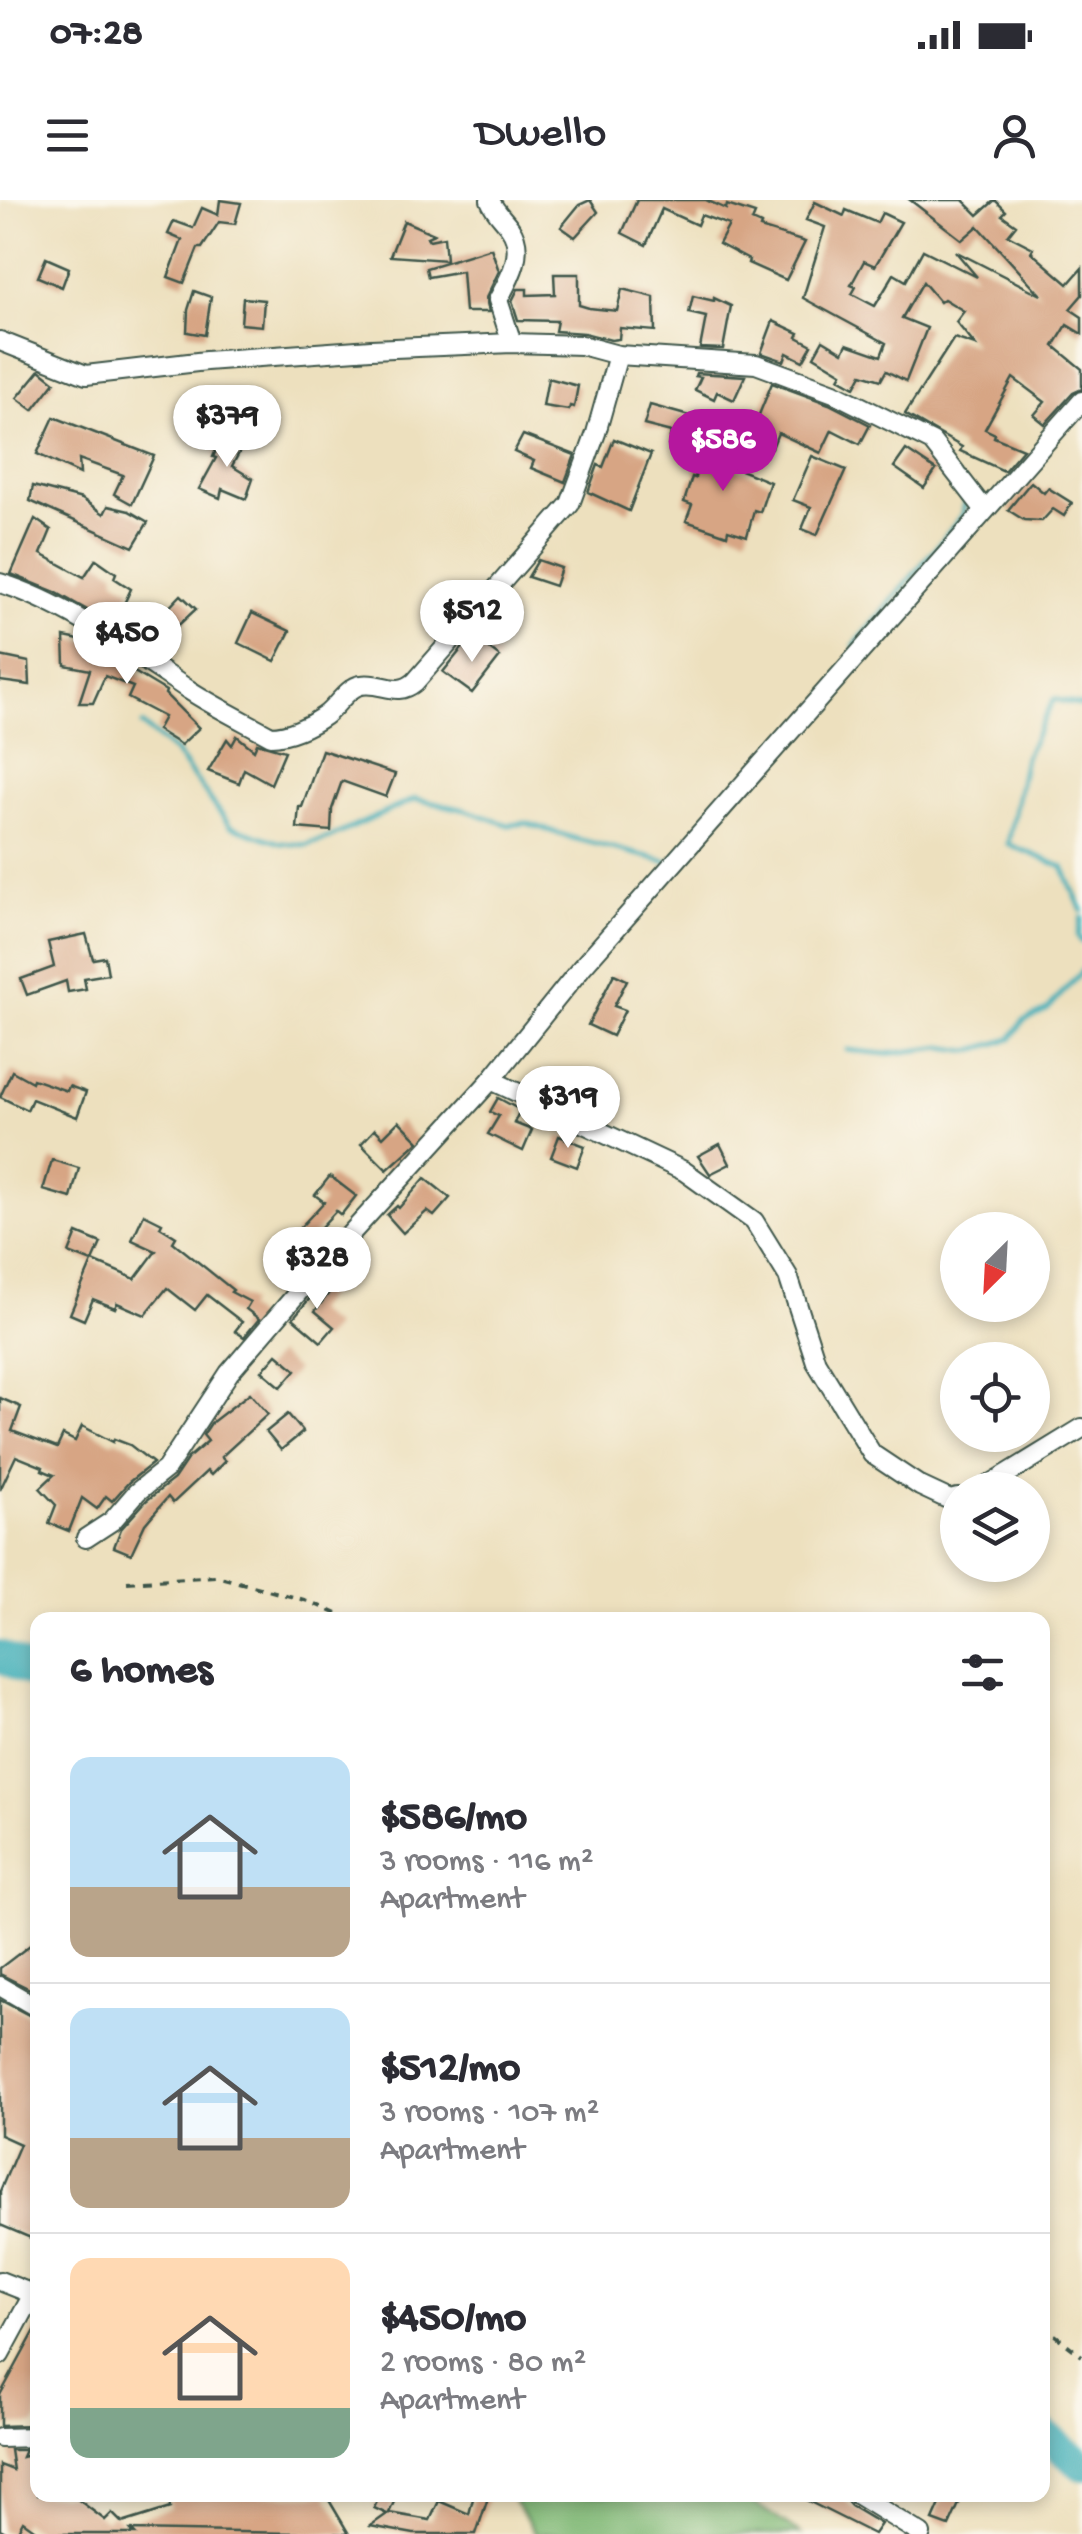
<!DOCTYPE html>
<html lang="en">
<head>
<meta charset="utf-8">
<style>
	body { margin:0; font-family:"Gochi Hand",sans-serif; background:#f2f2f3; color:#2b2b33; height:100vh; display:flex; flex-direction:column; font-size:38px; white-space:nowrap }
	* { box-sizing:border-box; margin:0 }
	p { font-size:32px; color:#7c7c81 }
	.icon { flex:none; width:55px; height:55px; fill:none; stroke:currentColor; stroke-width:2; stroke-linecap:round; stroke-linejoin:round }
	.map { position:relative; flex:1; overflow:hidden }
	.side { position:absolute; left:30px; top:1412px; width:1020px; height:890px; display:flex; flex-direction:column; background:#fff; border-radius:20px; box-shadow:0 5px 15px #0003 }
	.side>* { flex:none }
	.needle { width:65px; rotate:204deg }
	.buttons { position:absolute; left:940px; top:1012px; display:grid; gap:20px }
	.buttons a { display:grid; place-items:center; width:110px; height:110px; border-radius:50%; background:#fff; box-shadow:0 5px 15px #0003; font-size:50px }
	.price { position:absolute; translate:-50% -85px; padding:0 22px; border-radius:35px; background:#fff; color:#222; font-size:32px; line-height:65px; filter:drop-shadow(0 2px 5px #0008) }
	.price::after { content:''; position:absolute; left:50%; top:60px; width:30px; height:22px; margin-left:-15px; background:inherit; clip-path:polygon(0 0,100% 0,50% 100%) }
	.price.active { background:#b5179e; color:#fff }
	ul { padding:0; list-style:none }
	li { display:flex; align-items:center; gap:30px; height:250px; padding:0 40px }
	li+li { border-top:2px solid #e1e1e2 }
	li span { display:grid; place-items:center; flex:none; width:280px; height:200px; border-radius:20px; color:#555 }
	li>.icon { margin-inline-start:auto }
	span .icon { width:120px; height:120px; fill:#fffc; stroke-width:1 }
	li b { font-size:42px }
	h2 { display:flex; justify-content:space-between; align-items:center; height:120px; padding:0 40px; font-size:42px }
	.status { display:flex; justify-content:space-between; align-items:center; height:70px; padding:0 50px; background:#fff; direction:ltr }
	.status svg { height:28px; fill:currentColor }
	header { display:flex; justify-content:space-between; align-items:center; height:130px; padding:0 40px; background:#fff; font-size:45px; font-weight:600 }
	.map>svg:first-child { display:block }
</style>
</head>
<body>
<div class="status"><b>07:28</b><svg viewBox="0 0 49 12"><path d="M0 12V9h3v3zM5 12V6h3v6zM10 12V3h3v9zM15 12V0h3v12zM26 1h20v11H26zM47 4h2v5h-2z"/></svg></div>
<header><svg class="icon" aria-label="menu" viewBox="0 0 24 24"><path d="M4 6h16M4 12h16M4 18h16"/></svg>Dwello<svg class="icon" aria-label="person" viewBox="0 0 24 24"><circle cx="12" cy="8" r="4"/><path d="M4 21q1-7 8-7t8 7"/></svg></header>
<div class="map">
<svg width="1082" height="2334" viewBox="0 0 1082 2334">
	<rect width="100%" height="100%" fill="#fbf7ec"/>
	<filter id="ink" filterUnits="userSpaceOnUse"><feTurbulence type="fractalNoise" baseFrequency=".01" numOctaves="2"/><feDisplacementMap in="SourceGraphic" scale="20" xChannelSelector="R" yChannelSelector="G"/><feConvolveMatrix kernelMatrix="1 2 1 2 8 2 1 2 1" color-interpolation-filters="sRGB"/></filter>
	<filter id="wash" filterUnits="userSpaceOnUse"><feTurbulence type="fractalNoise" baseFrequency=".0048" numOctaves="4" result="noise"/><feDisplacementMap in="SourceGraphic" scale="40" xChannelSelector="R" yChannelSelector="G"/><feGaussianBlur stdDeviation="2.25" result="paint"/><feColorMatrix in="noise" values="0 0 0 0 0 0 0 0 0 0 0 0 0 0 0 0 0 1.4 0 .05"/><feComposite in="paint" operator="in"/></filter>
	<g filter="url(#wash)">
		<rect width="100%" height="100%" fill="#ede0be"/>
		<polygon fill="#81b977" stroke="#507b56" stroke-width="2.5" points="510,2295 742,2295 801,2334 536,2334"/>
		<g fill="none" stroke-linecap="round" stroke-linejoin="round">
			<g stroke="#3cadb7" stroke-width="5">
				<polyline points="854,446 963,315 965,296"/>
				<polyline points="1082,506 1054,499 1025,557 1008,644 1063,667 1082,711"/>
				<polyline points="142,525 175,552 230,626 280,643 306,645 329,638 415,599 466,610 509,625 526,623 573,638 668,662"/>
				<polyline points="1082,718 1078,736 1082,742"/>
				<polyline points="847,850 886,854 943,847 970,851 1011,839 1023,821 1047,810 1082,771"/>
			</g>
			<g stroke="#3cadb7" stroke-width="32">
				<polyline points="0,1456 38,1475"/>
				<polyline points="1042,2233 1082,2265"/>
			</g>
		</g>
		<g id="blocks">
			<g fill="#d7a584">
				<polygon points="220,0 241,3 235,24 219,22 202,48 198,48 184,83 168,77 182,40 168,34 174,21 193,28 202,8 218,15"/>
				<polygon points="590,0 598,12 575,37 561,27 579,5"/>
				<polygon points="637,0 706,0 726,9 727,5 755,14 752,21 761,25 760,28 805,42 786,80 748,63 749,60 719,44 729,25 701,15 697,25 662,9 646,45 622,33"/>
				<polygon points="910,0 963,0 978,15 995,0 1006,11 1002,15 1016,25 1008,35 1033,48 1031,52 1068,84 1082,68 1082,95 1070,109 1082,117 1082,134 1067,125 1054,146 1082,169 1082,189 1073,193 1045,224 1034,215 1045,202 1013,178 985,229 995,234 994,237 1023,249 1004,271 960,251 962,247 905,214 954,138 975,145 956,122 964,111 944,99 940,102 923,82 902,118 927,128 906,181 886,171 881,180 862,174 855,187 839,178 842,173 814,156 823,140 843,152 847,144 881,156 886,143 803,98 825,27 806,20 815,2 844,16 846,10 877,23 882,13 901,22 875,66 864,61 851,85 856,87 852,94 875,106 894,74 906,81 923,50 977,77 955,51 1041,95 978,26 962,40"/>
				<polygon points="404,21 434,34 427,37 429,40 444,37 446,60 390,56"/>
				<polygon points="491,48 499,71 486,98 489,112 465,112 462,71 428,77 426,68"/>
				<polygon points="46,58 69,68 62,87 38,77"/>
				<polygon points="554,74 579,74 579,105 589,108 617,111 622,89 654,97 655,131 620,128 619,139 611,140 584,133 555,131 557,121 518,120 512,101 518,89 527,89 527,95 555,94"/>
				<polygon points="194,91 211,97 205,135 187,132 188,110"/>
				<polygon points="693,96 714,101 714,98 731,106 723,149 700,148 706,117 689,113"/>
				<polygon points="243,98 264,100 262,126 241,124"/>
				<polygon points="773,121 799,133 797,137 812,145 803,161 787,153 784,161 761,153"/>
				<polygon points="40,170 55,182 33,210 17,198"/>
				<polygon points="696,173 745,176 734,200 717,192 714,199 695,190 701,177 695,176"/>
				<polygon points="548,178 578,186 574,207 570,206 569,210 543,206"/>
				<polygon points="772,183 829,204 870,225 860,244 832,230 821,253 778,233 772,248 749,239"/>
				<polygon points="650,205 689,216 685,240 670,237 671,232 644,225"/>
				<polygon points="54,217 154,256 132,304 114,294 123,275 79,259 80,274 37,254"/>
				<polygon points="225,229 237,235 239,253 232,266 253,279 246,299 222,289 220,298 199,289 216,258 213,257"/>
				<polygon points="523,235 575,255 565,282 531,268 534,261 514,252"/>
				<polygon points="614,239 651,254 629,311 588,292 598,265 603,267"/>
				<polygon points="699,241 718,243 716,260 770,282 760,312 754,310 747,336 728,330 727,335 686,321 692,305 684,302 692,277 695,278"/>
				<polygon points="906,250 936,270 924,288 894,267"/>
				<polygon points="812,256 846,270 817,335 802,329 811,307 793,300"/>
				<polygon points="1031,282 1044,293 1048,288 1072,303 1064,316 1053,309 1042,321 1024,320 1008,310"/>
				<polygon points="33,286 82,299 104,314 108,306 129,311 148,322 133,347 30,301"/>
				<polygon points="35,319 51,330 41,354 84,377 96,359 116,373 114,378 131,389 114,425 55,392 11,374"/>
				<polygon points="538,360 561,368 555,386 528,377"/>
				<polygon points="181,395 196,409 159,443 143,428 159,418"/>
				<polygon points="252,413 290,431 275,461 238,443"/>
				<polygon points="472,436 500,457 472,493 443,472"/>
				<polygon points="64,437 95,443 102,447 99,457 108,451 132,467 131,470 166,491 165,494 199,528 181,545 157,530 164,517 128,498 133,487 105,476 93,503 79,503 90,470 65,465"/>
				<polygon points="0,456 29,462 30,485 0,481"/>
				<polygon points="237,536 254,550 257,543 285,551 271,584 244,569 239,583 208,571 227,539 232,545"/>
				<polygon points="322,550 395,574 386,597 342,581 332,609 331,631 297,628 299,607 302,607"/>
				<polygon points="86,734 93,759 105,757 108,774 84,778 86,789 68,792 66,781 27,795 21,779 54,767 48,742"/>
				<polygon points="614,774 627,780 614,806 625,810 612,836 588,825"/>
				<polygon points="12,871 32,882 33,879 67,891 69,886 86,892 77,917 32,899 27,910 0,897"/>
				<polygon points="498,898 520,910 514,923 532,930 523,951 488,934 499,916 490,912"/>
				<polygon points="399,921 419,941 387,970 361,944 375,929 383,937"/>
				<polygon points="559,936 585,946 577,967 551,957"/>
				<polygon points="720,944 730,964 710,974 698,956"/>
				<polygon points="52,960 79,968 71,998 43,990"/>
				<polygon points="330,976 356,996 341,1015 336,1011 306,1043 295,1033 324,1002 315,995"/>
				<polygon points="425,978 450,998 434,1016 427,1011 403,1033 387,1015 397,1006 399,1008"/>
				<polygon points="144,1014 162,1023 160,1027 176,1037 173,1042 233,1090 231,1092 250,1102 246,1109 259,1119 244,1137 235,1131 242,1122 207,1095 195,1110 167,1088 145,1115 117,1103 115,1108 93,1099 84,1120 70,1114 92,1062 69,1053 77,1033 101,1043 93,1061 135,1079 156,1051 132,1040"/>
				<polygon points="330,1075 338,1081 315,1111 334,1127 321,1142 293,1118"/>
				<polygon points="277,1154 296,1170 281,1187 262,1171"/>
				<polygon points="250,1193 268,1214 221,1257 225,1261 211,1275 207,1271 173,1303 168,1297 145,1324 131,1354 114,1347 121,1329 146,1301 174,1279 188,1258 208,1241 203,1235 211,1223"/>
				<polygon points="0,1198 21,1207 12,1231 57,1248 63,1235 75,1241 82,1226 113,1242 114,1239 130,1245 153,1263 129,1282 112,1301 106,1296 97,1309 82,1298 69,1331 49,1323 56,1305 40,1288 54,1275 42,1270 43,1267 16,1256 0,1290"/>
				<polygon points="288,1214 303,1232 281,1250 266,1232"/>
				<polygon points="38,1739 38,1793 0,1774 0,1768"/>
				<polygon points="0,1800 38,1820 38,1964 30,1983 38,1986 38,2041 0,2025 0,1991 20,1944 0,1935"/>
				<polygon points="38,2125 38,2220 35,2225 0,2226 0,2195"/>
				<polygon points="10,2250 25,2250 22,2257 38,2253 38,2295 72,2295 105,2320 112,2313 122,2323 170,2308 169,2295 326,2295 349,2334 131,2330 135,2334 41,2334 23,2321 16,2334 10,2334 0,2329 0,2265 13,2270"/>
				<polygon points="380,2295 397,2295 389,2313 430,2320 439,2301 469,2314 474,2295 489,2295 476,2334 414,2334 370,2326 387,2314 374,2308"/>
				<polygon points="796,2295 841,2295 851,2306 881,2324 874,2334"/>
				<polygon points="944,2295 963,2295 949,2326 933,2320"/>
			</g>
		</g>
	</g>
	<g filter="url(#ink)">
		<use href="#blocks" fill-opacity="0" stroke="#3e5549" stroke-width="2.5"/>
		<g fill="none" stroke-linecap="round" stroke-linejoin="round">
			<g stroke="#3e5549" stroke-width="22">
				<g id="minor">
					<path d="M 490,0 C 495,12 503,18 510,28 C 526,51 510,78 498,100 L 512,143"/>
					<polyline points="0,141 86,175 206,161 371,149 512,143 581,145 618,155 756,164 834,193 932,242 984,309"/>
					<path d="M 0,383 C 66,403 132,452 189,490 C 215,507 244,521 271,536 C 288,536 310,526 324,516 C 336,508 347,487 361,485 C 382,481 396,498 415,482 L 570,304 L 596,233 L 618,155"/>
					<polyline points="491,880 684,971 754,1021 788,1076 816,1162 872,1254 920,1286 950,1300 958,1298"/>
					<polyline points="981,1290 1082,1228"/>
					<polyline points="86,1338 112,1321 137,1292 166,1269 229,1173 313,1075 491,880 582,767 1082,201"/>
					<polyline points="0,1786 38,1808"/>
					<polyline points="0,2081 38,2096"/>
					<polyline points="0,2155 38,2085"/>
					<polyline points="0,2238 38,2237"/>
					<polyline points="858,2295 921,2334"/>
				</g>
			</g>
			<g stroke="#3e5549" stroke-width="4" stroke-dasharray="8 8" stroke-linecap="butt">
				<polyline points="127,1382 216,1376 308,1401 351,1420"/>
				<polyline points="1042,2125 1082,2156"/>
			</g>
			<use href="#minor" stroke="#fff" stroke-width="18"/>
		</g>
	</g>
</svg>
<div class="buttons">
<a><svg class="needle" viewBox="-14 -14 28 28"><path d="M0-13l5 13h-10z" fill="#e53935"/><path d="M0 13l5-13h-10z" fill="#7c7c81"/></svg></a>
<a><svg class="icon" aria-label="locate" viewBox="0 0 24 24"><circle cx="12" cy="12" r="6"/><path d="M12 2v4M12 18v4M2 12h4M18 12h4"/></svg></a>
<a><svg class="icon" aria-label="layers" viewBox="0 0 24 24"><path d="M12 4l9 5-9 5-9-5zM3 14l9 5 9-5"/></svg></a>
</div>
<b class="price" style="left:227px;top:270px">$379</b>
<b class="price active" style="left:723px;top:294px">$586</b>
<b class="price" style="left:472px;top:465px">$512</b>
<b class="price" style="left:127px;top:487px">$450</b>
<b class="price" style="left:568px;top:951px">$319</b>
<b class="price" style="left:317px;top:1112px">$328</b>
<section class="side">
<h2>6 homes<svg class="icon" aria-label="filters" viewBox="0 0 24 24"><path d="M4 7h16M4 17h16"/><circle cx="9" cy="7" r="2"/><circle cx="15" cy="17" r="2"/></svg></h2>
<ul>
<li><span style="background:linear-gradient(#bfe0f5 65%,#b9a48a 0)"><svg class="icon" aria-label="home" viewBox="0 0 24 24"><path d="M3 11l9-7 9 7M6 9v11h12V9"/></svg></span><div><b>$586/mo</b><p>3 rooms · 116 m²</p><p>Apartment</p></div></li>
<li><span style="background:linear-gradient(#bfe0f5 65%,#b9a48a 0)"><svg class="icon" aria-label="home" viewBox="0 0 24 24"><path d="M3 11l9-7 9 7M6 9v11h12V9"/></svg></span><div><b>$512/mo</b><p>3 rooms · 107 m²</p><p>Apartment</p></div></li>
<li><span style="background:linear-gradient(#ffd9b3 75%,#7fa58c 0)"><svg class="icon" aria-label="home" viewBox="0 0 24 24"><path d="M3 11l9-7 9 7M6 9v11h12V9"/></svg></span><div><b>$450/mo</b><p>2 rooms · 80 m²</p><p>Apartment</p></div></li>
</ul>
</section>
</div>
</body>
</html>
